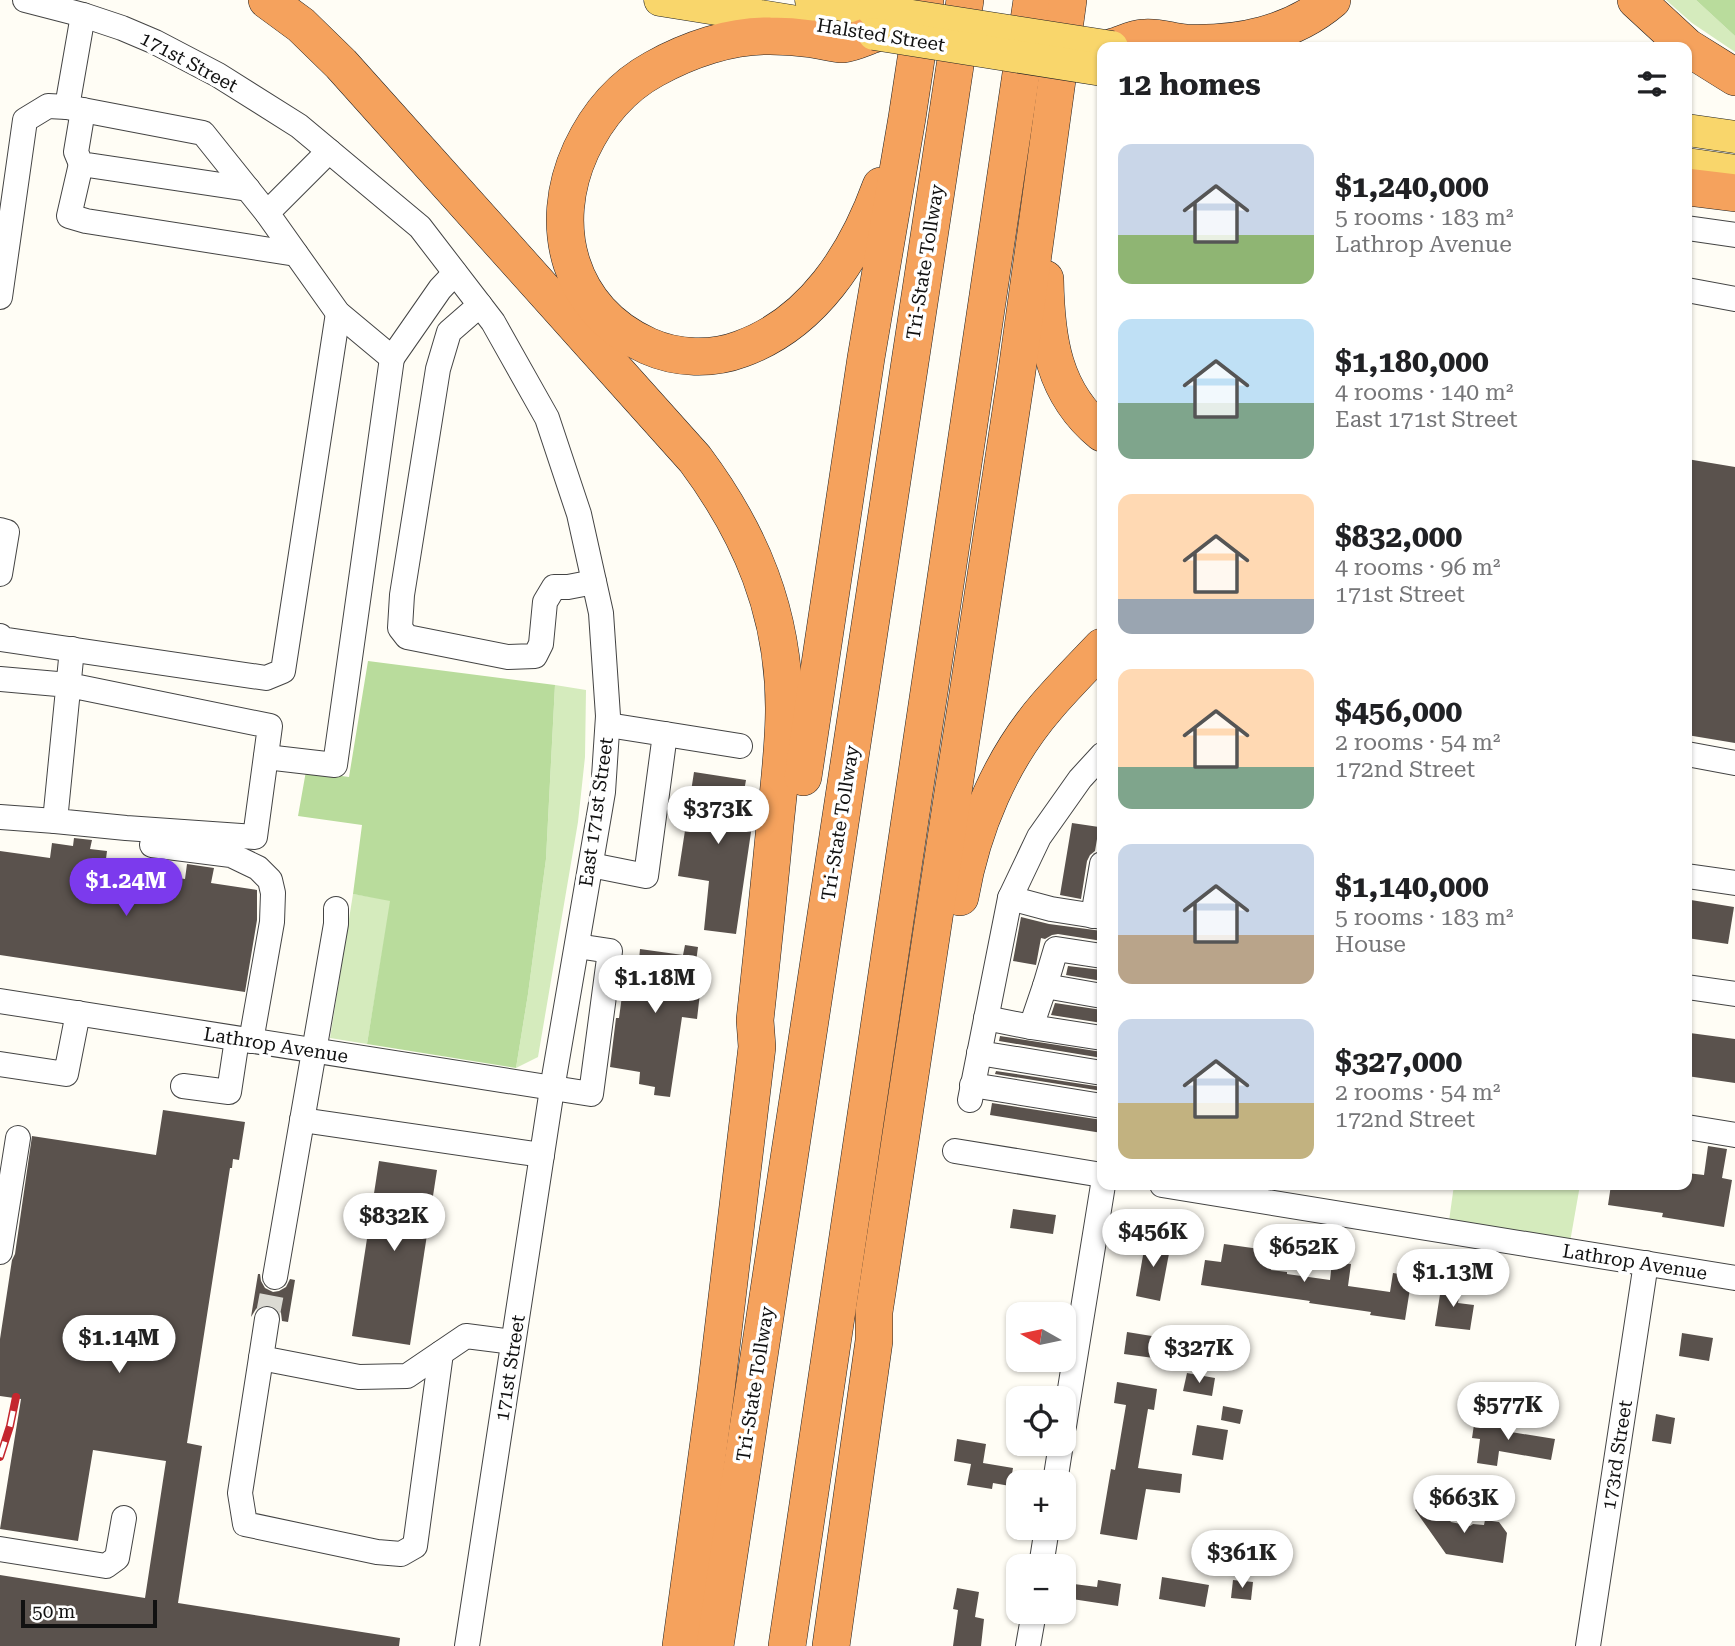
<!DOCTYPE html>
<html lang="en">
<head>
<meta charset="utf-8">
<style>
	body { margin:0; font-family:"Roboto Serif",serif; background:#f6f6f6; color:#202124; height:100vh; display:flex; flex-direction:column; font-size:26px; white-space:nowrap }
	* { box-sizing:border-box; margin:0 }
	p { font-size:23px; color:#757577 }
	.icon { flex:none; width:38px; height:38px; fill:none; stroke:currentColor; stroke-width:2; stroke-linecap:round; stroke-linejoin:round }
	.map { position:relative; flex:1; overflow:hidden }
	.side { position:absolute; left:1097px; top:42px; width:595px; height:1148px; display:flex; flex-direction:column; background:#fff; border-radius:14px; box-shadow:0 2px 5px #0004 }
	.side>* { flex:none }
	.needle { width:46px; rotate:279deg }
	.buttons { position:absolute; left:1006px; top:1302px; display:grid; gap:14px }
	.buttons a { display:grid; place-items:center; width:70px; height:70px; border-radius:14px; background:#fff; box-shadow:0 2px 5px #0004; font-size:35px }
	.scale { position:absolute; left:21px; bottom:18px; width:136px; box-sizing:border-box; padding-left:7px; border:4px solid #111; border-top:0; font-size:19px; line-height:24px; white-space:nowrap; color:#111; -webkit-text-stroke:5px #fff; paint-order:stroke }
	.price { position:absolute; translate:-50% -60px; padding:0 16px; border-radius:24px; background:#fff; color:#222; font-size:23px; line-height:46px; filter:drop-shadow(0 2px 4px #0008) }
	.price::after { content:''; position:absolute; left:50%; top:42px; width:21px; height:16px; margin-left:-10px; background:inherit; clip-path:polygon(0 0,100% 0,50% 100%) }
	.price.on { background:#7c3aed; color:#fff }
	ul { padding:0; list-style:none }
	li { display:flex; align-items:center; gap:21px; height:175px; padding:0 21px }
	li span { display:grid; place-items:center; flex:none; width:196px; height:140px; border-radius:14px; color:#555 }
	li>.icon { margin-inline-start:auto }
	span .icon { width:84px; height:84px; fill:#fffc; stroke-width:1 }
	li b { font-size:30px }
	h2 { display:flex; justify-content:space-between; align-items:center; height:84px; padding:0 21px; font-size:30px }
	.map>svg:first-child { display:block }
</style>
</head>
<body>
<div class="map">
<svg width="1735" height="1646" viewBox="0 0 1735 1646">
	<rect width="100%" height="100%" fill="#fffdf5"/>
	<g fill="#d5ebbd">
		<polygon points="1666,0 1696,0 1735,36 1735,52 1692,23"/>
		<polygon points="555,685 586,690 585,757 578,822 538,1057 516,1068 528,994 546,859"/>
		<polygon points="353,894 391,900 367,1044 330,1038"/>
		<polygon points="1454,1185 1580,1185 1570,1242 1449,1221"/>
	</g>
	<g fill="#b9dc9c">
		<polygon points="1696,0 1735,0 1735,36"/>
		<polygon points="368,661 555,685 546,859 528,994 516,1068 367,1044 390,901 353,894 362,825 298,816 306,771 349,777"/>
	</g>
	<g fill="#5a524d">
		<polygon points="1687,459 1735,467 1735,743 1687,735"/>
		<polygon points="694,772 746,780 742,803 755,805 736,934 704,930 709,881 678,876"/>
		<polygon points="1072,823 1099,827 1095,851 1090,855 1087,861 1081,899 1060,895"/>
		<polygon points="74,838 92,840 90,849 107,851 105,867 185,879 187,864 214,868 211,883 257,890 257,920 245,992 0,955 0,851 50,858 52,843 73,846"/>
		<polygon points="1691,900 1734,907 1728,944 1687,938"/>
		<polygon points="1021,917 1049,924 1102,931 1102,941 1058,934 1052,935 1045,939 1041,938 1036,965 1013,961"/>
		<polygon points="685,945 698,947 692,992 700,993 697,1019 682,1017 670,1097 654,1095 655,1087 639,1084 640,1072 610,1067 616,1018 619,1018 627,958 639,960 640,949 683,955"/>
		<polygon points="1068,966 1102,970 1102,981 1066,975"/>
		<polygon points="1055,1003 1102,1010 1102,1023 1051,1015"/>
		<polygon points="1690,1033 1735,1039 1735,1083 1687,1076 1687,1056"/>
		<polygon points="1000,1036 1102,1052 1102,1058 999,1041"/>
		<polygon points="996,1071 1102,1087 1102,1091 995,1074"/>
		<polygon points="992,1103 1102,1120 1102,1133 990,1115"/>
		<polygon points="163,1110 245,1122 239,1160 233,1159 232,1168 230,1168 187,1443 202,1446 178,1603 400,1638 399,1646 0,1646 0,1575 145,1598 166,1461 93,1450 78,1541 0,1529 21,1399 0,1396 0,1339 12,1260 15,1254 32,1136 156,1155"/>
		<polygon points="1708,1146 1727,1149 1722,1178 1732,1180 1724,1227 1662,1217 1663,1213 1608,1205 1611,1185 1687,1185 1687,1173 1704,1175"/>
		<polygon points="379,1161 437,1170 410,1345 352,1336"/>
		<polygon points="1013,1209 1056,1215 1053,1234 1010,1228"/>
		<polygon points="1146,1238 1171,1243 1160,1301 1136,1296"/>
		<polygon points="1224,1244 1273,1251 1271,1270 1287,1272 1287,1274 1330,1280 1332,1262 1351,1264 1348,1286 1390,1292 1393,1273 1412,1276 1405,1320 1370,1315 1371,1312 1309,1303 1310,1301 1201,1285 1205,1260 1221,1262"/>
		<polygon points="258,1274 260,1274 261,1281 265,1288 273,1292 279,1291 286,1287 290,1279 295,1280 288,1322 282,1321 281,1313 276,1307 270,1304 261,1305 256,1309 251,1317"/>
		<polygon points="1442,1282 1461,1285 1458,1303 1474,1305 1470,1330 1435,1326"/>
		<polygon points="1127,1332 1164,1338 1161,1359 1124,1354"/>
		<polygon points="1682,1333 1713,1338 1709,1361 1679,1356"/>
		<polygon points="1187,1373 1215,1378 1212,1396 1183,1391"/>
		<polygon points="1117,1382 1157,1389 1154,1410 1148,1409 1138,1468 1182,1474 1180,1493 1146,1489 1137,1540 1100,1534 1111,1469 1115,1470 1126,1405 1114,1403"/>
		<polygon points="1223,1406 1243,1410 1240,1424 1221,1420"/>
		<polygon points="1656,1414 1675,1418 1671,1444 1652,1441"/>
		<polygon points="1475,1418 1512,1424 1511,1432 1555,1439 1551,1460 1499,1451 1497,1466 1477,1463 1480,1439 1472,1438"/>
		<polygon points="1197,1425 1228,1430 1223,1460 1192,1455"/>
		<polygon points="957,1439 986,1444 983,1463 1013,1468 1010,1486 993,1483 992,1489 967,1485 971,1464 954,1461"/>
		<polygon points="1432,1497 1451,1522 1470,1526 1473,1524 1484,1525 1485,1520 1499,1522 1507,1533 1503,1563 1446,1554 1415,1510"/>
		<polygon points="1162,1577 1209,1585 1205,1607 1159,1599"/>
		<polygon points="1098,1580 1121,1584 1118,1606 1072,1599 1074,1584 1097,1587"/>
		<polygon points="1233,1580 1253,1582 1251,1600 1231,1598"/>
		<polygon points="957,1588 979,1592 975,1617 984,1619 981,1646 953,1646 958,1610 953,1609"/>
	</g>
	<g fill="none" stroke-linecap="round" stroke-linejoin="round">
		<polyline stroke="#dbdad3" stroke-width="24" stroke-dasharray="24 12" stroke-linecap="butt" points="267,1319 275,1277"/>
		<g stroke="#444" stroke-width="26">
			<g id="minor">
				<polyline points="25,0 83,15 122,28 155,42 218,75 299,126 420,227 493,322 547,418 579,514 601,613 608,716 603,792 552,1089 467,1646"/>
				<polyline points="83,15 67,107 203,133 267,213"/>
				<polyline points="83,110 76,152 81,164 248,189"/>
				<polyline points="329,151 267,213 338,313 392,358 440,289 455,273"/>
				<polyline points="81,164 69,216 86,221 296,254"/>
				<polyline points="1687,228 1735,235"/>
				<polyline points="1687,290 1735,299"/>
				<polyline points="0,297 25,120 48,106 67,107"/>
				<polyline points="480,305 449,332 438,369 402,595 400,628 407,637 508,657 535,656 541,644 545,602 554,587 568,587 594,582"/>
				<polyline points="0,530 7,532 0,574"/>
				<polyline points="0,636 1,639 266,678 283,671 338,313"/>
				<polyline points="0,679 69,685 270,726 255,837 126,828 55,821 72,649"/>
				<polyline points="665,734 740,746"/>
				<polyline points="1687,754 1735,763"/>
				<polyline points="266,757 335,765 392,358"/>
				<polyline points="0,817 55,821"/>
				<polyline points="152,845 231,855 258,868 270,880 273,893 272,922 251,1041"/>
				<polyline points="591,865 646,876 665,734 608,725"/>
				<polyline points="1687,876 1735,883"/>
				<polyline points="1010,898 1051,909 1102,917"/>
				<polyline points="1093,916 1102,864"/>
				<polyline points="1045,986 1102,996"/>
				<polyline points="1687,987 1735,994"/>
				<polyline points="0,1001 591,1094 610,951 577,946"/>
				<polyline points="986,1018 1031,1027 1045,986 1056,949 1102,956"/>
				<polyline points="1031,1027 1102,1038"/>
				<polyline points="979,1053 1102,1073"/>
				<polyline points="0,1064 66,1074 78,1013"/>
				<polyline points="972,1085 1102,1106"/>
				<polyline points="183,1086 229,1092 237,1039"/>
				<polyline points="970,1100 1010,898 1039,837 1080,779 1102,755"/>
				<polyline points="302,1120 542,1155"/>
				<polyline points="1687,1127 1735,1135"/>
				<polyline points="955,1151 1102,1175"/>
				<polyline points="1162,1185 1735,1278"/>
				<polyline points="0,1252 18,1138"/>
				<polyline points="275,1277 336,924 336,909"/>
				<polyline points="267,1319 261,1358 359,1377 407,1376 466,1336 513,1342"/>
				<polyline points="261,1358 240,1493 245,1524 377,1552 401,1554 415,1546 441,1353"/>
				<polyline points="1064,1426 1103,1185"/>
				<polyline points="1055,1482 1061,1444"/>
				<polyline points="0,1549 106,1566 117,1558 124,1518"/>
				<polyline points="1041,1566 1047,1528"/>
				<polyline points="1028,1646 1034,1612"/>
				<polyline points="1588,1646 1646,1263"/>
			</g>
		</g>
		<g stroke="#222" stroke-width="33">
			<g id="major">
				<polyline points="660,0 810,24"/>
				<polyline points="811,0 873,10"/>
				<polyline points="1687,130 1735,137"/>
				<polyline points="1687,164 1735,171"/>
			</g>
		</g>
		<g stroke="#222" stroke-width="38">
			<g id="highway">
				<path d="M 267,0 L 301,25 L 341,64 L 695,459 C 751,534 784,613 784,708 C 784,747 779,786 775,825 C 769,890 762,955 755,1020 L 757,1047 L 716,1390 L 681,1646"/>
				<polyline points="1636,0 1687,47 1735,77"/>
				<path d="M 874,34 C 865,37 853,43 843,44 C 833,44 822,40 812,39 C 798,37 784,36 770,36 C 731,35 688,50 654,69 C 621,87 597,116 581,150 C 546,226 569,311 648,346 C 677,359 712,360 741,349 C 813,323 856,255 881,186"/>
				<path d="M 1113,47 C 1123,44 1133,39 1143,38 C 1157,36 1172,42 1186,43 C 1238,45 1292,34 1332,0"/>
				<polyline points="1687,187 1735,193"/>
				<path d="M 1045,279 C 1046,339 1053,393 1102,433"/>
				<polyline points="803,777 866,358 907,118 925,0"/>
				<path d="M 960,897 C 972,828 1001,759 1047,706 C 1064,686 1084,666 1102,647"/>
				<polyline points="715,1646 965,0"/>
				<polyline points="787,1646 1032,0"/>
				<polyline points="831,1646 874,1341 874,1312 1016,378 1068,0"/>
			</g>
		</g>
		<use href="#minor" stroke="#fff" stroke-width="24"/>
		<use href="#major" stroke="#f9d66b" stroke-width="32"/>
		<use href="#highway" stroke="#f5a25d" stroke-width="37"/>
		<g stroke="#c4262e" stroke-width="8">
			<polyline id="rail" points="0,1457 10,1426 16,1397"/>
		</g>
		<use href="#rail" stroke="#fff" stroke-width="5" stroke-dasharray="16" stroke-linecap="butt"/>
		<g stroke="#222" stroke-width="33" stroke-linecap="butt">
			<g id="major-bridge">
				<polyline points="873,10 1112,47"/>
				<polyline points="874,34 1102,70"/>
			</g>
		</g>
		<use href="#major-bridge" stroke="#f9d66b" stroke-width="32"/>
	</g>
	<g text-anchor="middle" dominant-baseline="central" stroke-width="7" stroke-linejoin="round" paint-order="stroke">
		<g font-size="19" fill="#111" stroke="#fff">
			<text transform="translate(881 35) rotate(9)">Halsted Street</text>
			<text transform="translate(189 62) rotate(28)">171st Street</text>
			<text transform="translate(925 262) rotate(-81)">Tri-State Tollway</text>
			<text transform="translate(596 812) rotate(-82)">East 171st Street</text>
			<text transform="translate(840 823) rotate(-81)">Tri-State Tollway</text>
			<text transform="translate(276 1045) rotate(9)">Lathrop Avenue</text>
			<text transform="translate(1635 1262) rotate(9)">Lathrop Avenue</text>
			<text transform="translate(510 1368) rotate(-81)">171st Street</text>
			<text transform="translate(755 1384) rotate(-81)">Tri-State Tollway</text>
			<text transform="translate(1617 1455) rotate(-81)">173rd Street</text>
		</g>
	</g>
</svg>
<div class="buttons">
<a><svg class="needle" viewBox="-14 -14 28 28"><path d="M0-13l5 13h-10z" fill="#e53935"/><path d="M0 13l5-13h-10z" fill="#757577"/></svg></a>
<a><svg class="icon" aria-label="locate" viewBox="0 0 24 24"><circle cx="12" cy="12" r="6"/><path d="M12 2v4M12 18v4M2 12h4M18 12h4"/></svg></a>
<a>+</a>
<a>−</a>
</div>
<div class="scale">50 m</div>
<b class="price" style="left:718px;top:846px">$373K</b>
<b class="price on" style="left:126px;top:918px">$1.24M</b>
<b class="price" style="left:655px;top:1015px">$1.18M</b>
<b class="price" style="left:394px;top:1253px">$832K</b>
<b class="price" style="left:1153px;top:1269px">$456K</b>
<b class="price" style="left:1304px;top:1284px">$652K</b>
<b class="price" style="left:1453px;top:1309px">$1.13M</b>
<b class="price" style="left:119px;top:1375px">$1.14M</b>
<b class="price" style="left:1199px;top:1385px">$327K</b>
<b class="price" style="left:1508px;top:1442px">$577K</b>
<b class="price" style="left:1464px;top:1535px">$663K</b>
<b class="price" style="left:1242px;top:1590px">$361K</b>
<section class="side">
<h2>12 homes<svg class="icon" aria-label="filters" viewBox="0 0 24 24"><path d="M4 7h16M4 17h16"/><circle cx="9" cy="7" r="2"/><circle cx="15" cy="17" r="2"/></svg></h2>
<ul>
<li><span style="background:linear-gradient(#c9d6e8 65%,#8fb573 0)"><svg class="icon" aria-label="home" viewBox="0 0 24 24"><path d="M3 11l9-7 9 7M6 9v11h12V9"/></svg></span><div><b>$1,240,000</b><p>5 rooms · 183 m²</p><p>Lathrop Avenue</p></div></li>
<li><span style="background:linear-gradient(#bfe0f5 60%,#7fa58c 0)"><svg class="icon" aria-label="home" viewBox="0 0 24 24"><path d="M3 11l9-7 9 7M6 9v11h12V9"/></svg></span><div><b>$1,180,000</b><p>4 rooms · 140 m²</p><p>East 171st Street</p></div></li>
<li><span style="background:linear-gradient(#ffd9b3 75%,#9aa5b1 0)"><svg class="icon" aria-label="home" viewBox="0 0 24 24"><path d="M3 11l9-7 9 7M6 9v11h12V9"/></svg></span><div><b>$832,000</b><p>4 rooms · 96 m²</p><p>171st Street</p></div></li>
<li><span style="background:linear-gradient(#ffd9b3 70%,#7fa58c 0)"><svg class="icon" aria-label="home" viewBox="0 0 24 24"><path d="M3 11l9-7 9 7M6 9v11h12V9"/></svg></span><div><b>$456,000</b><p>2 rooms · 54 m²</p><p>172nd Street</p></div></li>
<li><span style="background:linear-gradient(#c9d6e8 65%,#b9a48a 0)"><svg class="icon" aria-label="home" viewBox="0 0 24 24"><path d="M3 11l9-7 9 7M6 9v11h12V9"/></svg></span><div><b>$1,140,000</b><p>5 rooms · 183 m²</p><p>House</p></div></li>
<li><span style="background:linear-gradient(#c9d6e8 60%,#c2b280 0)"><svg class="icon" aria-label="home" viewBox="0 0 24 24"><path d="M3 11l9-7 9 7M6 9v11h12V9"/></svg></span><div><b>$327,000</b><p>2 rooms · 54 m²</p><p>172nd Street</p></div></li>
</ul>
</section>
</div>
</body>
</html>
